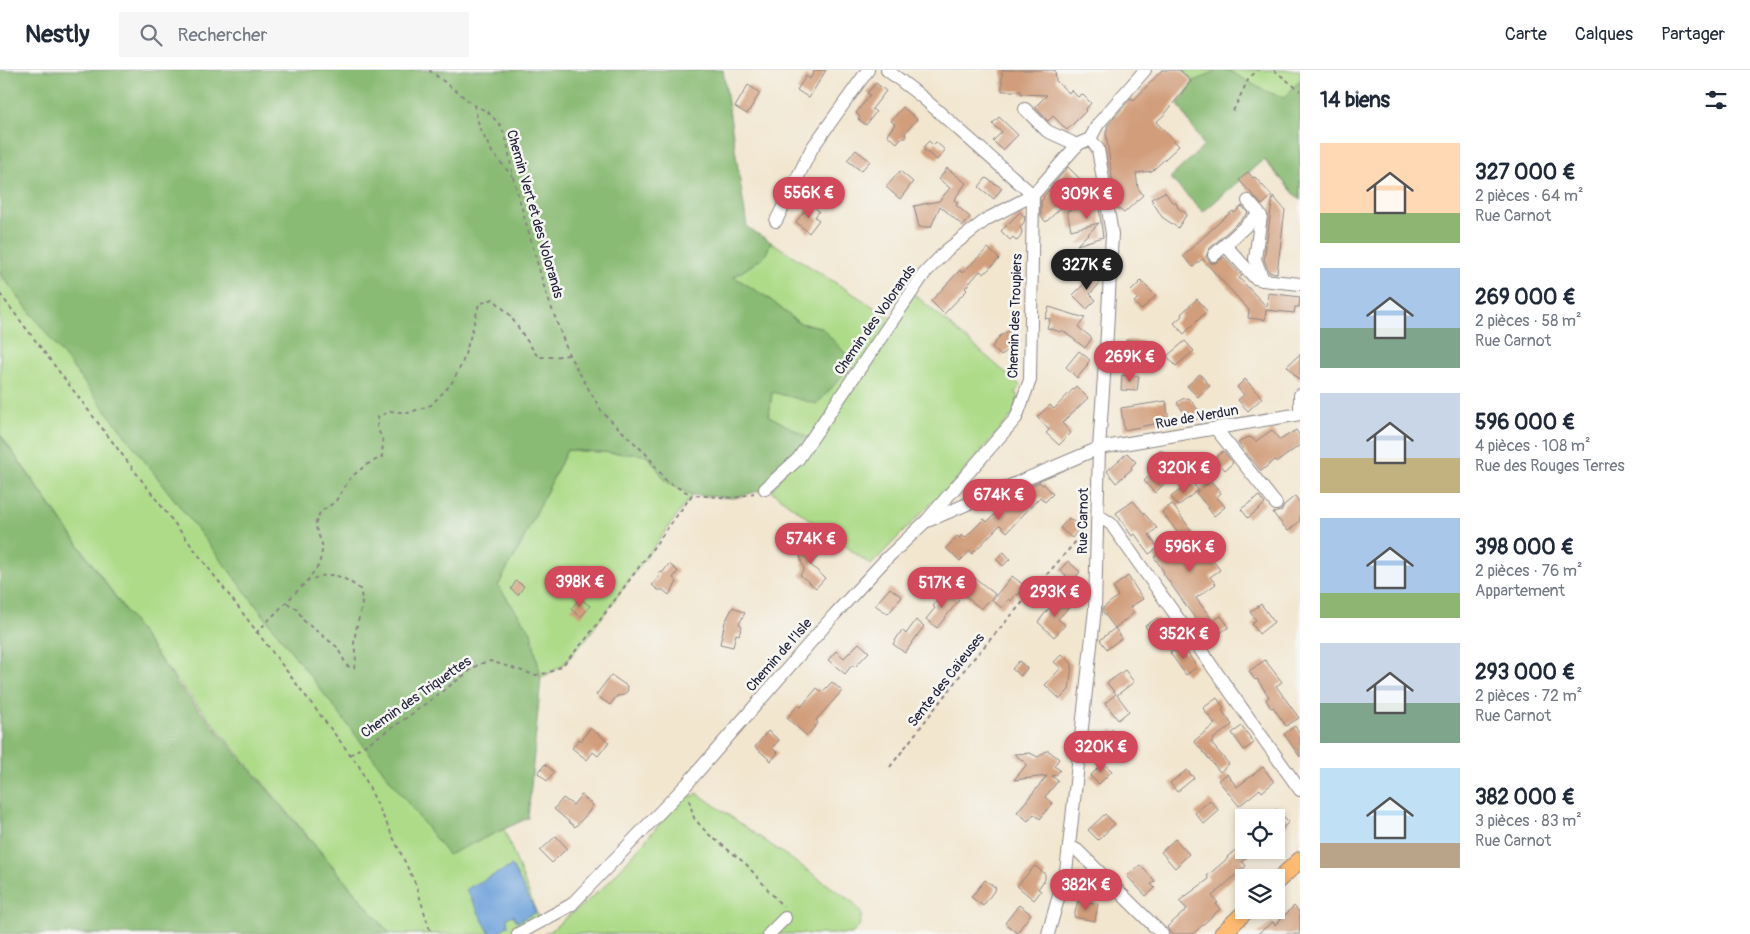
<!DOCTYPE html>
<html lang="fr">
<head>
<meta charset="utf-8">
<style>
	body { margin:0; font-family:Pangolin,sans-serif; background:#f6f6f7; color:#1f2937; height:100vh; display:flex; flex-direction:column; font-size:19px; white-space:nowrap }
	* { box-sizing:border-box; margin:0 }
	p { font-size:16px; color:#747a83 }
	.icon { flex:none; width:28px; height:28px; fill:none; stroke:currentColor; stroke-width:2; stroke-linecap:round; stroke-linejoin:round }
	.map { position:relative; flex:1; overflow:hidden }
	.panel { display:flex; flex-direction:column; background:#fff; width:450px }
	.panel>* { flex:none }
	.controls { position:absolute; left:1235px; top:739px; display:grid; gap:10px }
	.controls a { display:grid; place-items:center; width:50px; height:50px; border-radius:0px; background:#fff; box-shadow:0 2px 8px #0003; font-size:25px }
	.price { position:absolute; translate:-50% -42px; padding:0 11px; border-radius:18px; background:#d1495b; color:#fff; font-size:16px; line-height:32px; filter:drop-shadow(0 1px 2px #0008) }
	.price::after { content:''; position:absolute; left:50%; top:30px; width:15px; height:11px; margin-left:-8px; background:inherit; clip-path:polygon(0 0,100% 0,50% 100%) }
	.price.current { background:#222; color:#fff }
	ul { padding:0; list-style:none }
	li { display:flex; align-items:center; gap:15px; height:125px; padding:0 20px }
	li span { display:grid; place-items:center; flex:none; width:140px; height:100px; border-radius:0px; color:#555 }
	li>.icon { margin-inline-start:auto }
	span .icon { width:60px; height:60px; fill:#fffc; stroke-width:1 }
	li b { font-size:21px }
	h2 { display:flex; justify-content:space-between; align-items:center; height:60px; padding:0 20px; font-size:21px }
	header { display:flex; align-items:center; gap:30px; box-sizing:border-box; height:70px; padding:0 25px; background:#fff; border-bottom:1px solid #e0e1e3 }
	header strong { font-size:24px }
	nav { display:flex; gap:28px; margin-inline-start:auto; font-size:18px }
	.search { width:350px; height:45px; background:#f6f6f7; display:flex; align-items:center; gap:12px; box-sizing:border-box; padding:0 18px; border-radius:0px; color:#747a83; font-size:19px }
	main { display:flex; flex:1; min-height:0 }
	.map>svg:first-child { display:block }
</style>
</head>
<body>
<header>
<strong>Nestly</strong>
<div class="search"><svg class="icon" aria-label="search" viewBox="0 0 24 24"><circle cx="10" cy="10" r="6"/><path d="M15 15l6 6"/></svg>Rechercher</div>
<nav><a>Carte</a><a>Calques</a><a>Partager</a></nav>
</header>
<main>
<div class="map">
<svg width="1300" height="864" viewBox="0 0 1300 864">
	<rect width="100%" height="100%" fill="#f6f6f2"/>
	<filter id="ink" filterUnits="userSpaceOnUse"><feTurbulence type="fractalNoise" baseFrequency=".02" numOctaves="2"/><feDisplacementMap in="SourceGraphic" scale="10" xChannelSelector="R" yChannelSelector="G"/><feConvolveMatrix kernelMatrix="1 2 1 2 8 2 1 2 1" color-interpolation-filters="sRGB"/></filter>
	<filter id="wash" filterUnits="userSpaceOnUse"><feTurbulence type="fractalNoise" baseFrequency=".0096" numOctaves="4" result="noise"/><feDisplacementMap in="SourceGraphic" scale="20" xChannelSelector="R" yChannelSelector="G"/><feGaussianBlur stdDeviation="1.12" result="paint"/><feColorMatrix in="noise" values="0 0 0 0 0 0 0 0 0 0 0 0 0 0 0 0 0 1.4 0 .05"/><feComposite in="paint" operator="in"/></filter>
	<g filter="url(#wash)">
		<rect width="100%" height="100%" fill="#f2e6cf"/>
		<g fill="#addb88" stroke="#687e62">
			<polygon points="1183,0 1300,0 1300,130"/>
			<polygon points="771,172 893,249 811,369 769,346 772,322 821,257 799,253 768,228 734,207 765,186"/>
			<polygon points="0,203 448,784 504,759 540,852 517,864 390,864 164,595 0,364"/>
			<polygon points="914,224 1021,316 1015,322 1018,327 1013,344 937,432 931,433 871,495 771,421"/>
			<polygon points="567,380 647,385 667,412 692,425 586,569 562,596 541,608 531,562 498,516 510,493 513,490"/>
			<polygon points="697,723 854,833 862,845 859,856 852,864 543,864 550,861 592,827 609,812 684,726 694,726"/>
		</g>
		<g fill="#8abb74" stroke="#566e58">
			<polygon points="0,0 723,0 747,157 771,172 765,186 734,207 768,228 799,253 821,257 845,283 852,295 817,334 772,322 769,346 811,369 765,419 734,428 692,425 667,412 647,385 567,380 513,490 510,493 498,516 531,562 541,608 528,748 448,785 3,207 0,203"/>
			<polygon points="1218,0 1228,0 1263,20 1284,28 1300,10 1300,130 1264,89 1203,142 1170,108 1204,76 1178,34 1194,11"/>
			<polygon points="0,365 179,616 390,864 0,864"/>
		</g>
		<polygon fill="#6fa3db" stroke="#48628b" points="512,796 536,842 517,852 513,845 507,848 508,856 494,864 490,864 466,819"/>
		<g id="blocks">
			<g fill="#d19d7a">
				<polygon points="815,0 826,0 809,28 797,20 806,6 810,9"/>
				<polygon points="1002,0 1055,0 1056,11 1069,23 1071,20 1078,27 1082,24 1091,33 1085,40 1086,41 1067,60 1053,46 1048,51 1035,37 1047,25 1021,24 1021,21 1002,21"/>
				<polygon points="1162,0 1180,0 1191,11 1165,44 1156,52 1179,76 1152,101 1136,103 1138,118 1143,125 1124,143 1116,137 1106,63 1108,55 1131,28 1134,30"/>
				<polygon points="876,13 886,21 872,39 876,42 866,55 858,49 860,47 856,43 870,25 867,23"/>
				<polygon points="748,15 760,23 747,44 735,37"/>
				<polygon points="903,37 917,49 905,63 906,68 901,68 897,73 887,65 895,54 891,51"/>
				<polygon points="999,47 1018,65 1003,80 993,71 1002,62 992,54"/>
				<polygon points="929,71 933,75 936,72 945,80 937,90 924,80 924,76"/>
				<polygon points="856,80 870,91 861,101 847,90"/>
				<polygon points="1068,97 1085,114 1083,116 1086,119 1066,138 1065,134 1046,152 1041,147 1041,131 1044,128 1043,127"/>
				<polygon points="947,98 966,113 954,130 958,133 956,135 970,147 963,156 940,136 931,157 919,157 914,136 939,131 950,118 939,109"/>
				<polygon points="900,101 913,112 900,129 886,117"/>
				<polygon points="1248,102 1253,108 1255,107 1272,126 1262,135 1239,110"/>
				<polygon points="986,108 1002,118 994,129 979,117"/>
				<polygon points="1165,122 1171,131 1176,133 1178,138 1187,144 1178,158 1162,147 1151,129"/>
				<polygon points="1273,126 1285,140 1277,203 1269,202 1264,190"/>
				<polygon points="1098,130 1103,167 1077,175 1099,153 1071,160 1067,141"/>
				<polygon points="810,134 819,141 815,147 819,150 809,163 796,152"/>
				<polygon points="1242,136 1248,143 1209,179 1206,187 1211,193 1215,193 1224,187 1242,206 1239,208 1267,237 1268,223 1300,227 1299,237 1295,237 1294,243 1266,240 1265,250 1248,248 1249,240 1202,189 1193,197 1183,186 1225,147 1233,141 1234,143"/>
				<polygon points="1020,142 1025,147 1024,152 1020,158 1022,160 1021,166 1017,171 1013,167 1010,170 1001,161"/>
				<polygon points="988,178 999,189 984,204 980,201 965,218 967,220 944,244 931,231 960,200 962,203"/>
				<polygon points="1090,203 1100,213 1090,224 1096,230 1087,239 1073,225 1084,214 1082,212"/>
				<polygon points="1141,211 1156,226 1141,240 1134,232 1138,228 1131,221"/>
				<polygon points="1197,229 1207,241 1184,264 1174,253 1182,246 1181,244"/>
				<polygon points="1049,237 1085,248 1078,257 1092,268 1085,278 1062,260 1061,262 1047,258 1050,249 1045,248"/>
				<polygon points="1008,261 1018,271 1001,286 992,277 1000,266"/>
				<polygon points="1126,270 1143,271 1142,290 1138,286 1125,285"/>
				<polygon points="1185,271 1194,281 1176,296 1167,286"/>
				<polygon points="1079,281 1090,290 1087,294 1088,295 1077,308 1066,297"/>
				<polygon points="1300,284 1300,311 1287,296"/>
				<polygon points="1200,304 1210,316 1198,327 1187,316"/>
				<polygon points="1122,305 1139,306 1137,321 1121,320"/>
				<polygon points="1245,309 1262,328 1248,341 1238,330 1244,325 1237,317"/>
				<polygon points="1076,316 1088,328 1062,353 1071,363 1059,375 1046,363 1049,360 1037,347 1050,335 1054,339"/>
				<polygon points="1189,328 1202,345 1192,353 1177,333 1182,329"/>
				<polygon points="1166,331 1169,351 1124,360 1121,338"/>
				<polygon points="1272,360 1280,370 1296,360 1300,366 1300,375 1277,392 1275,390 1261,401 1238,373 1244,369 1250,367 1256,371"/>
				<polygon points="1161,379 1174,393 1164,402 1152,387"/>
				<polygon points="1223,381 1233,393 1225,400 1215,388"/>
				<polygon points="1127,383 1136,392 1131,397 1132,399 1116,413 1107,401"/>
				<polygon points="1154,401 1165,413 1155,423 1144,411"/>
				<polygon points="1191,411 1198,420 1178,436 1171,427"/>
				<polygon points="1211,411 1221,423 1217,427 1225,437 1214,446 1208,438 1209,438 1196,423"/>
				<polygon points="1040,412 1042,415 1044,414 1053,424 1045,432 1040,427 1007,462 1000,455 972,484 970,481 960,491 946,478 957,466 959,468 962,465 965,468 984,449 987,452 1003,436 1005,439 1026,418"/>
				<polygon points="1259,426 1265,434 1248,448 1241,439"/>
				<polygon points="1295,426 1300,433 1300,451 1288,461 1273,443 1281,441 1284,435"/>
				<polygon points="1133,431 1157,458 1149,465 1158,478 1149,484 1135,464 1132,466 1116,443"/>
				<polygon points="1172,434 1220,500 1210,507 1216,514 1196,528 1213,551 1221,546 1229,557 1217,565 1215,562 1207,568 1198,555 1199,554 1163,503 1164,502 1154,487 1163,481 1165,484 1184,471 1162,442"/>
				<polygon points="1069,448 1081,457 1072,468 1060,458"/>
				<polygon points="813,472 823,480 811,495 825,508 816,518 800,505 804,499 800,486"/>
				<polygon points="1004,482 1010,489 1003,496 996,489"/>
				<polygon points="1068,491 1080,502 1073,510 1080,516 1070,528 1056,517 1066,505 1060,500"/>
				<polygon points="669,494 678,501 673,508 677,512 669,525 663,520 658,520 652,515 659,507 658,503 663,502"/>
				<polygon points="1012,506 1025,516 1018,525 1016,524 1011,531 1009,529 1002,538 992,530"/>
				<polygon points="1128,506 1143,529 1130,537 1134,543 1115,558 1122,568 1107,579 1100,570 1115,558 1103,542 1103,538 1118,526 1113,517"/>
				<polygon points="975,508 995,524 981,539 962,523"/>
				<polygon points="516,511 524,516 518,525 511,519"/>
				<polygon points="890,518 902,527 888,544 875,535"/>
				<polygon points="946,520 959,530 937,558 926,549 935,538 933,536"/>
				<polygon points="580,528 590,536 581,547 571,539"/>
				<polygon points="1063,528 1072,534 1058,549 1065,555 1054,567 1038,552 1050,537 1053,540"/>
				<polygon points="1261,534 1274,552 1259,564 1252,554 1256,550 1250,542"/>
				<polygon points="733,537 745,543 739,554 742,556 739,565 736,564 733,577 720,574 725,552"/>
				<polygon points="1157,548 1177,578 1171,582 1157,563 1152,566 1145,556"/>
				<polygon points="916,550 924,556 905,583 893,574 902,560 906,564"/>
				<polygon points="859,573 869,582 855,597 852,595 845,604 828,590 836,581 844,588"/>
				<polygon points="1180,576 1185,583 1187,582 1197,597 1186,605 1170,583"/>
				<polygon points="1062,584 1072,594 1072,596 1069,620 1060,629 1045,615 1061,598 1054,592"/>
				<polygon points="1265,590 1282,612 1276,616 1299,648 1286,656 1273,637 1271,638 1266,630 1269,627 1257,609 1255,610 1249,601"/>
				<polygon points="1019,591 1027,598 1021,606 1012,599"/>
				<polygon points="1125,600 1134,612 1117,625 1129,641 1118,650 1105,633 1116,624 1107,613"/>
				<polygon points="611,605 627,616 628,620 624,625 617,626 610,635 596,625"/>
				<polygon points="832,612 842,621 816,650 818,653 807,666 787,648 798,635 801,637 817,618 822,622"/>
				<polygon points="1217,628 1224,638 1222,640 1232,655 1213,669 1214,671 1211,673 1229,694 1220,702 1194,671 1215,654 1203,638"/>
				<polygon points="1242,656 1254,673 1244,680 1232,663"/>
				<polygon points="1295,656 1300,664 1300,687 1284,664"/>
				<polygon points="590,658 609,672 598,686 593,682 587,690 572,678 579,669 581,671"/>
				<polygon points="1113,659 1121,668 1118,671 1120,673 1112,680 1101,668"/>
				<polygon points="768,661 779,670 772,678 778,683 771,691 755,677"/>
				<polygon points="1046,681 1049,681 1059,689 1054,696 1060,700 1056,705 1052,706 1058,711 1045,727 1052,733 1040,749 1034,744 1028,751 1017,742 1047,706 1014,710 1027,694 1014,684 1030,683 1038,687"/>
				<polygon points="1103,693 1112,701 1099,714 1090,706"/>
				<polygon points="545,694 554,702 547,711 538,703"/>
				<polygon points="1263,697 1274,712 1262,722 1260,719 1239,736 1218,710 1227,704 1237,717"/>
				<polygon points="1187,700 1194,708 1177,722 1170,713"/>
				<polygon points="581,725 593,735 588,743 575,757 554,739 563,728 573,735"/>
				<polygon points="1210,730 1219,741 1204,754 1195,743"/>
				<polygon points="1276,739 1289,752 1276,764"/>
				<polygon points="1105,744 1115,754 1098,770 1088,760"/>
				<polygon points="556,766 567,778 552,793 540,781"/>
				<polygon points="1175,769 1189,784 1175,798 1161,782"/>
				<polygon points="1244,773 1244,780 1256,780 1242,791 1246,796 1212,826 1218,833 1216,834 1220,839 1193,864 1171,864 1167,857 1187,839 1179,831 1209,809 1207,806 1228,788 1227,787"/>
				<polygon points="1140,795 1155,811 1151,814 1155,818 1146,826 1127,806"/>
				<polygon points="1035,796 1045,804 1045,809 1038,819 1041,821 1034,830 1017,816"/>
				<polygon points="985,810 996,818 983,836 971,827"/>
				<polygon points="1078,830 1098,834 1095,851 1074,847"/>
				<polygon points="1019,835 1031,844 1017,863 1005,853"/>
				<polygon points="1294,836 1300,843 1300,864 1257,864 1273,852 1275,855"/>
			</g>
		</g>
	</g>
	<g filter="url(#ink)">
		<use href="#blocks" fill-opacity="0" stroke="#8a8485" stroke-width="1"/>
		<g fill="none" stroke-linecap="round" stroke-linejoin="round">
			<g stroke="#8a8485" stroke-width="14">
				<g id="minor">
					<polyline points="887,0 922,27 1033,125"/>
					<polyline points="1025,39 1047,61 1071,72 1077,76"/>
					<polyline points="1248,131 1261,146 1255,189 1263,210 1300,214"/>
					<polyline points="776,151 812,78 868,0"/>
					<polyline points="1225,175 1255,208 1263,210"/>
					<polyline points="1214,185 1259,144"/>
					<polyline points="1300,344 1300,325"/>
					<polyline points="1216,359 1276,434"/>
					<polyline points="765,419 798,389 924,204 947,180 987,149 1033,125 1078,74 1090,69 1098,54 1145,0"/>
					<polyline points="1098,445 1111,454 1300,720"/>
					<polyline points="928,449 1016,348 1030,310 1033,125"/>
					<polyline points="1069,776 1077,780 1162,864"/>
					<polyline points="518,864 571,835 686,715 835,544 886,489 925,452 1099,378 1300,344"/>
					<polyline points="769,864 785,848"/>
					<polyline points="1048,864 1066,801 1069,776 1095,539 1099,378 1107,263 1112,164 1098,79 1090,69"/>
				</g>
			</g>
			<g stroke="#8a8485" stroke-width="18">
				<g id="major">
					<polyline points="1276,812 1300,790"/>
					<polyline points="1222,864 1247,840"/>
				</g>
			</g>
			<g stroke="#8a8485" stroke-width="2" stroke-dasharray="4 4" stroke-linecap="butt">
				<polyline points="429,0 474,35 488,42 501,56 507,72 513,107 545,220 569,285 602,342 647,385 667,412 692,425"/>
				<polyline points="1274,0 1300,21"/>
				<polyline points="474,35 480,59 492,82 512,106"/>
				<polyline points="1233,41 1249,8 1258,0"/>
				<polyline points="0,224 359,696 416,815 431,864"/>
				<path d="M 287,533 L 297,539 L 304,551 L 337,577 L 347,596 L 354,598 L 356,590 L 354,573 L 356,560 L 362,535 L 361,520 C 342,505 331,500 308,511"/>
				<polyline points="256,563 306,512 319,495 323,477 315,455 320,442 335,432 351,407 366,395 382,387 383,371 377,357 378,347 390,341 408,343 431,335 451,314 462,294 470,268 479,234 493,229 509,244 538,287 553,287 569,285"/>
				<polyline points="350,685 405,649 479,594 490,591 535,605 548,603 562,596 586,569 692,425 734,428 754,423"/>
				<polyline points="890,697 968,595 1084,462"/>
				<polyline points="689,730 694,748 707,763 746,794 783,837"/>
			</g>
			<use href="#minor" stroke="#fff" stroke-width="12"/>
			<use href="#major" stroke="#ffbb71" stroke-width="16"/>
		</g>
	</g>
	<g text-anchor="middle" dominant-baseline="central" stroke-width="5" stroke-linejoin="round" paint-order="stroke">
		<g font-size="14" fill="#22223b" stroke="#f6f6f2">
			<text transform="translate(535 144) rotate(74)">Chemin Vert et des Volorands</text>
			<text transform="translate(1015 246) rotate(-88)">Chemin des Troupiers</text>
			<text transform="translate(875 250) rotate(-55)">Chemin des Volorands</text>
			<text transform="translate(1197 347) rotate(-10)">Rue de Verdun</text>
			<text transform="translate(1083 451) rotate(-89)">Rue Carnot</text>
			<text transform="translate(779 585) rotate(-49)">Chemin de l’Isle</text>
			<text transform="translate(946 610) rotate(-52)">Sente des Caïeuses</text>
			<text transform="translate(416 627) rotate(-35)">Chemin des Triquettes</text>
		</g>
	</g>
</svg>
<div class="controls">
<a><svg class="icon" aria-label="locate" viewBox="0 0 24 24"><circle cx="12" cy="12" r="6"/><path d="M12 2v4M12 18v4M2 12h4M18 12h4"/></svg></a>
<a><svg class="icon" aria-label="layers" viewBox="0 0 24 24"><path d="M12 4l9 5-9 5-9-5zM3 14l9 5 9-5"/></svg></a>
</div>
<b class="price" style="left:809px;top:149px">556K €</b>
<b class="price" style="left:1087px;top:150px">309K €</b>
<b class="price current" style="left:1087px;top:221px">327K €</b>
<b class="price" style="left:1130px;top:313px">269K €</b>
<b class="price" style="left:1184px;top:424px">320K €</b>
<b class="price" style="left:999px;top:451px">674K €</b>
<b class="price" style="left:811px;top:495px">574K €</b>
<b class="price" style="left:1190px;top:503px">596K €</b>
<b class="price" style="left:580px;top:538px">398K €</b>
<b class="price" style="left:942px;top:539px">517K €</b>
<b class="price" style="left:1055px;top:548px">293K €</b>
<b class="price" style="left:1184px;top:590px">352K €</b>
<b class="price" style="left:1101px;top:703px">320K €</b>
<b class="price" style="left:1086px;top:841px">382K €</b>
</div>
<section class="panel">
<h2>14 biens<svg class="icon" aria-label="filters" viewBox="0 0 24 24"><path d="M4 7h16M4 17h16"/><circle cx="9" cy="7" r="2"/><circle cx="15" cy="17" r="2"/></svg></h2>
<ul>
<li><span style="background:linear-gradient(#ffd9b3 70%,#8fb573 0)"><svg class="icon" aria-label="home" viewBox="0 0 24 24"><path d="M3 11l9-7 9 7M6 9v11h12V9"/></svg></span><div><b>327 000 €</b><p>2 pièces · 64 m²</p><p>Rue Carnot</p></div></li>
<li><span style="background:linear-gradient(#a9c7e8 60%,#7fa58c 0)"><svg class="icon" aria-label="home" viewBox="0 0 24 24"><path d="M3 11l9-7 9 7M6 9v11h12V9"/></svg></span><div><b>269 000 €</b><p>2 pièces · 58 m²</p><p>Rue Carnot</p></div></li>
<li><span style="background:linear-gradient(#c9d6e8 65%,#c2b280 0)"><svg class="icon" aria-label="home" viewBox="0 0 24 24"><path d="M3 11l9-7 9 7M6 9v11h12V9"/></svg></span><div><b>596 000 €</b><p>4 pièces · 108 m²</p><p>Rue des Rouges Terres</p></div></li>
<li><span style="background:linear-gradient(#a9c7e8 75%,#8fb573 0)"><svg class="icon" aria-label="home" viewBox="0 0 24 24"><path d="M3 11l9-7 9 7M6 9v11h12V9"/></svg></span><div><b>398 000 €</b><p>2 pièces · 76 m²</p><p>Appartement</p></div></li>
<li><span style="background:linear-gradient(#c9d6e8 60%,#7fa58c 0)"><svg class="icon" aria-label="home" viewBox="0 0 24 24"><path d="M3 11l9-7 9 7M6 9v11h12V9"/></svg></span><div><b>293 000 €</b><p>2 pièces · 72 m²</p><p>Rue Carnot</p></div></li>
<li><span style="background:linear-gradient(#bfe0f5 75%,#b9a48a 0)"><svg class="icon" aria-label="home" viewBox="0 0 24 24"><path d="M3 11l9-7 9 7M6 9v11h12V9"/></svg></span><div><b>382 000 €</b><p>3 pièces · 83 m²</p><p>Rue Carnot</p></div></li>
</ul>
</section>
</main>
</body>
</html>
